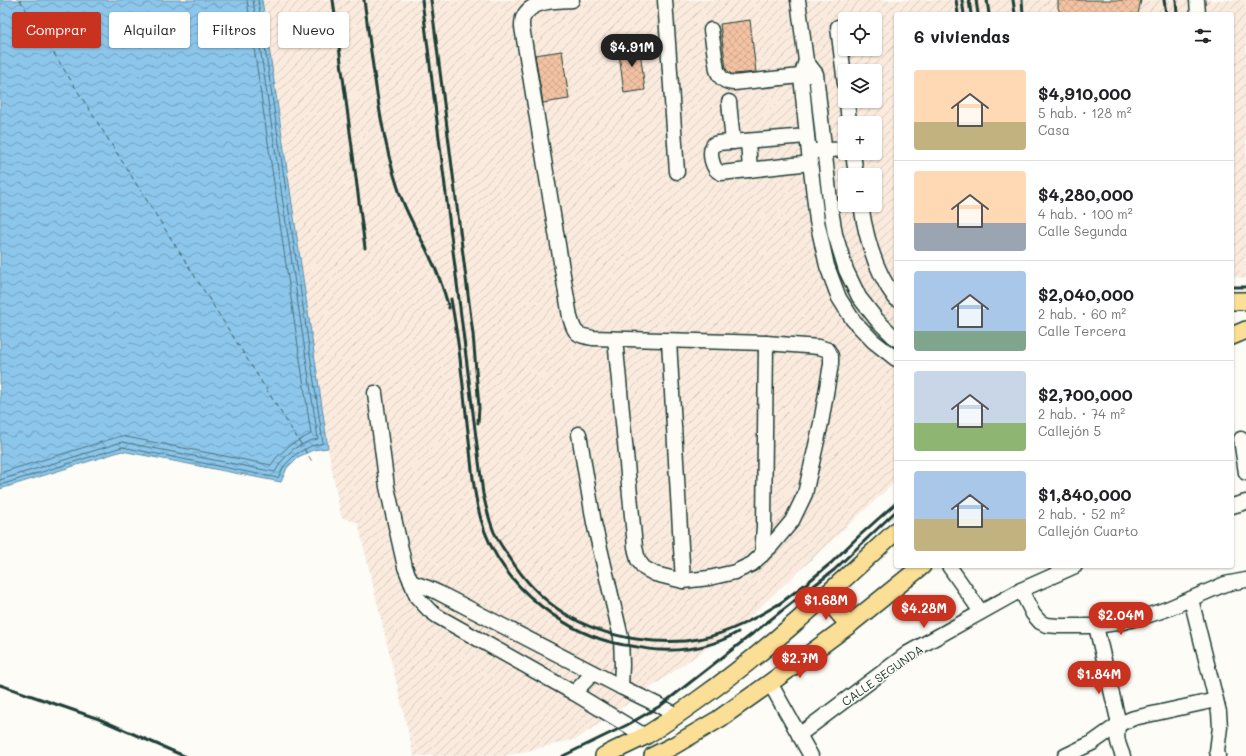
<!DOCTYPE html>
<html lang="es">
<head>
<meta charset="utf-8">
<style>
	body { margin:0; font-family:Mali,sans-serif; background:#f2f2f2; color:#202124; height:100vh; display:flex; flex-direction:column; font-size:15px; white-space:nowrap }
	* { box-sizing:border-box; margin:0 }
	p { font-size:13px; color:#757577 }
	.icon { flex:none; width:22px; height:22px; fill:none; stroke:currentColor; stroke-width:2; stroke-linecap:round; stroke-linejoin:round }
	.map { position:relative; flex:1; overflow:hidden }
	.side { position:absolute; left:894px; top:12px; width:340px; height:556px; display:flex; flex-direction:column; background:#fff; border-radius:4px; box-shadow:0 1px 3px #0004 }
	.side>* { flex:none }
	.guide { position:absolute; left:12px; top:12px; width:380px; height:36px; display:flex; gap:8px }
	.controls { position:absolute; left:838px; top:12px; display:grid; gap:8px }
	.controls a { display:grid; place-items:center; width:44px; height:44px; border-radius:4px; background:#fff; box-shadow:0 1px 3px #0004; font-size:20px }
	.price { position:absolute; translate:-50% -34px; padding:0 9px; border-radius:14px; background:#c8321e; color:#fff; font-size:13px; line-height:26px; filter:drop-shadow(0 1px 2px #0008) }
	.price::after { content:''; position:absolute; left:50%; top:24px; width:12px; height:9px; margin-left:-6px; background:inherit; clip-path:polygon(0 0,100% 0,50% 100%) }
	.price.current { background:#222; color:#fff }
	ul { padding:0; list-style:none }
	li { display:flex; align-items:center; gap:12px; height:100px; padding:0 20px }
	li+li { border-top:1px solid #e0e0e0 }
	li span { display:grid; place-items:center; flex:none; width:112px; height:80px; border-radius:4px; color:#555 }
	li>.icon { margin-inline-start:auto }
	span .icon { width:48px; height:48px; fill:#fffc; stroke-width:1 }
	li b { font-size:17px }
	h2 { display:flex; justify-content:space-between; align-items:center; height:48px; padding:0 20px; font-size:17px }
	.pill { padding:0 14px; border-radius:4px; background:#fff; box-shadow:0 1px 3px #0004; font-size:14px; line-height:36px }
	.pill.current { background:#c8321e; color:#fff }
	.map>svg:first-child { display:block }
</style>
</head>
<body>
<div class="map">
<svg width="1246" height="756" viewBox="0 0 1246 756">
	<defs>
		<pattern id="industrial-furrows" width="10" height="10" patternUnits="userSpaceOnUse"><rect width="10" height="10" fill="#faebde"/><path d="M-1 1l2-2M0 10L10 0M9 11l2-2" fill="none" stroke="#d6cabf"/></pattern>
		<pattern id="water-waves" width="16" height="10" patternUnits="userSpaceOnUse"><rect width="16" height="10" fill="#8cc6eb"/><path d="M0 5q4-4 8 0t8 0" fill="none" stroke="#72a2bf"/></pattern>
		<pattern id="building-cross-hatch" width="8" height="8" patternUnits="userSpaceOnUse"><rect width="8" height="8" fill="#f3c2a3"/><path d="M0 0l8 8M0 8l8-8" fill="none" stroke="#d0a88d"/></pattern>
	</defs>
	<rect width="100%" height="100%" fill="#fdfcf7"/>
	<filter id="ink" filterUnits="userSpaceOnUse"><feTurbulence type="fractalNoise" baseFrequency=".025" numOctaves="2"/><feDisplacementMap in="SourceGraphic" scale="8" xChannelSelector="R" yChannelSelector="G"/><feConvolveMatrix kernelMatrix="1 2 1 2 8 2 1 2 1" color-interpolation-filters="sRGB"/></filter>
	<g filter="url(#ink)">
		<path fill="url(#industrial-furrows)" fill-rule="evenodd" d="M 262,0 L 1246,0 L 1246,279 L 1232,276 L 1232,14 L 896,14 L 896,481 L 743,623 L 577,739 L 506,756 L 414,756 L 358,523 L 341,517 L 328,448 ZM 845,19 L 875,19 L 875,49 L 845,49 ZM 845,71 L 875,71 L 875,101 L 845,101 ZM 845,123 L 875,123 L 875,153 L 845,153 ZM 845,175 L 875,175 L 875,205 L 845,205 Z"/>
		<polygon fill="url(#water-waves)" stroke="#608fa2" points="0,0 262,0 328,448 313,450 298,457 287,468 281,482 122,451 0,489"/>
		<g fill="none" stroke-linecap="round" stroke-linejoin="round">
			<g stroke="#4b747d" stroke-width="1">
				<polyline points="0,473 121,436 271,465 276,458 290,445 311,434 247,0"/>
				<polyline points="0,480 122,442 275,472 281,462 293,449 309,441 318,439 253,0"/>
				<polyline points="0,485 122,447 278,478 284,466 296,454 311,446 323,443 258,0"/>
			</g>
			<polyline stroke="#3a5f62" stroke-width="1" stroke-dasharray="5 4" stroke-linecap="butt" points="20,0 313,463"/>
		</g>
		<g fill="url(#building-cross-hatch)" stroke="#1f3d34">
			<polygon points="1058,0 1141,0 1138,14 1061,14 1058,8"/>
			<polygon points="750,20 756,72 734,74 731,74 726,69 720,24"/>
			<polygon points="639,43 645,90 624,93 618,46"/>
			<polygon points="562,51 569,99 543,103 535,55"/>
		</g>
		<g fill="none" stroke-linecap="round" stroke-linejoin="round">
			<g stroke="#1f3d34" stroke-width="17">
				<g id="minor">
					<path d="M 572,0 C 556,1 530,0 523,18 C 522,20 522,25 522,27 L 570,317 C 575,334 576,335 593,338 L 766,343 L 819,347 L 828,350 L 831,356 L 831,364 L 821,423 L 805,494 L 792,521 L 771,546 L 752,564 L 735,572 L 709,578 L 683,581 L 655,574 L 644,568 L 638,560 L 635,547 L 615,339"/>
					<polyline points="665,0 677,172"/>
					<polyline points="798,0 806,61 801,76 807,136 817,221 827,266 839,298 853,320 873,341 896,359"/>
					<polyline points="1197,0 1198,14"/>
					<polyline points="838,27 845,84"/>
					<path d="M 711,30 L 717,70 C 720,79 725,82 734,83 L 810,75"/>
					<polyline points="806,61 816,74 831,210 835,234 846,270 859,297 877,320 896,339"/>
					<polyline points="847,101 849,123"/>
					<polyline points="729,102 733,142"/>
					<path d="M 807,136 L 718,143 L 714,144 C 708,152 712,170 721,173 L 811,163"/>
					<polyline points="748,141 750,170"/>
					<polyline points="815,151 845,149"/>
					<polyline points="853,153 856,175"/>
					<path d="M 861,205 C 866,238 875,272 896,299"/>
					<polyline points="669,341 683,581"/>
					<polyline points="375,393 387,487 405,567 417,597 429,610 437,616 574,693 645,736"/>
					<polyline points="579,434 594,523 621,637 622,665 621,687"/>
					<polyline points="1241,439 1246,473"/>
					<polyline points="1232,506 1246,502"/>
					<polyline points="762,555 764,526 766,343"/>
					<polyline points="949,566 981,612"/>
					<polyline points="411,582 428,588 439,593 621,687 660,706 676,715"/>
					<polyline points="1021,590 1033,614 1040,622 1046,625 1058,626 1096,626 1123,622 1149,615 1167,609 1225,584 1246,580"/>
					<polyline points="1191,599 1219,712 1220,727 1217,751 1218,756"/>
					<path d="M 1096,626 L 1119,724 C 1115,736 1118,744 1123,756"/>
					<polyline points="770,683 811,756"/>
					<polyline points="574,693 593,673"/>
					<polyline points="799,735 908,653 1021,590 1075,566"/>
					<polyline points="1065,756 1092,743 1119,724 1134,718 1216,700"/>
				</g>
			</g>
			<g stroke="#1f3d34" stroke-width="20">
				<g id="major">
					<polyline points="1232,301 1246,301"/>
					<polyline points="1232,336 1246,330"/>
					<polyline points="825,597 849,625"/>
					<path d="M 604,756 C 617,749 631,743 645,736 C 663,725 680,713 698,700 C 769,650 832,590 896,531"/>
					<polyline points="653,756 673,746 719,719 770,683 849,625 922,566"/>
				</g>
			</g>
			<use href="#minor" stroke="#fdfcf7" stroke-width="14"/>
			<use href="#major" stroke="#fbdf96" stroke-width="17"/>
			<g stroke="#1f3d34" stroke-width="3">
				<polyline points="333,0 365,248"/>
				<path d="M 364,0 C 373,62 379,132 399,191 C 406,214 420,235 430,257 C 438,273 444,290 449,308"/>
				<path d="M 422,0 L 483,494 C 486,507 489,520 494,532 C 498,541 504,550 510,558 C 539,604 582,631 636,639 C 657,642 678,643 699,639 C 730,633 756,618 782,602"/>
				<polyline points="431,0 473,334 479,407 478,423"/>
				<polyline points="956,0 958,14"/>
				<polyline points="962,0 964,14"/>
				<polyline points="969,0 971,14"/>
				<polyline points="976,0 978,14"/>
				<polyline points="987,0 989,14"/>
				<polyline points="1013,0 1015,14"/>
				<polyline points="1022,0 1023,14"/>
				<polyline points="1164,0 1166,14"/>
				<polyline points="1176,0 1177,14"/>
				<polyline points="1232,287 1246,287"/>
				<path d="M 451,299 C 455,322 459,345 461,368 C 464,392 466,416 469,440 C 472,470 474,502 485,532 C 506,588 566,635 624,645 C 636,646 648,650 660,650 C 687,651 715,646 738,632"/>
				<polyline points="778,605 807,583 831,563 859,536 896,503"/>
				<polyline points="0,685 99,719 184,756"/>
				<polyline points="563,756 627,725 660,706 834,570 896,511"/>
			</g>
		</g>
	</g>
	<g text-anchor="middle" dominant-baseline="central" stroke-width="3" stroke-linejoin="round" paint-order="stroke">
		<g font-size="12" fill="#1f3d34" stroke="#fdfcf7">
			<text transform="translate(882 675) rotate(-35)">CALLE SEGUNDA</text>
		</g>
	</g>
</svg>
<div class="controls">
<a><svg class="icon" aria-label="locate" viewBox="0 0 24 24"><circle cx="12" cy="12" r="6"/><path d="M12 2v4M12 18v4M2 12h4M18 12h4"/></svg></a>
<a><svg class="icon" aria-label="layers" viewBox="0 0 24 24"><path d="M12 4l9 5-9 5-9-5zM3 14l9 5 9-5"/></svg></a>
<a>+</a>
<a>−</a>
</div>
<b class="price current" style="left:632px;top:68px">$4.91M</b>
<b class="price" style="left:826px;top:621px">$1.68M</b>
<b class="price" style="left:924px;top:629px">$4.28M</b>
<b class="price" style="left:1121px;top:636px">$2.04M</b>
<b class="price" style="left:800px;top:679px">$2.7M</b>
<b class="price" style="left:1099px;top:695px">$1.84M</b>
<div class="guide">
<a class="pill current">Comprar</a>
<a class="pill">Alquilar</a>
<a class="pill">Filtros</a>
<a class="pill">Nuevo</a>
</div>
<section class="side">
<h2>6 viviendas<svg class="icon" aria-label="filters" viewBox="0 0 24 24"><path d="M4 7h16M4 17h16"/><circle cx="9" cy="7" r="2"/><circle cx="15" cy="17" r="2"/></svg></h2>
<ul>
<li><span style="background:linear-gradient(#ffd9b3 65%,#c2b280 0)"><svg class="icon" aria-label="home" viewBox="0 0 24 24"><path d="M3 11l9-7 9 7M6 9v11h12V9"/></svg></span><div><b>$4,910,000</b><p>5 hab. · 128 m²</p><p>Casa</p></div></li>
<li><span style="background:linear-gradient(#ffd9b3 65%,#9aa5b1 0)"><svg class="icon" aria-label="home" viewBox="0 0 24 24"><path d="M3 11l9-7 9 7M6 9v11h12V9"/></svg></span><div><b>$4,280,000</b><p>4 hab. · 100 m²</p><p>Calle Segunda</p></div></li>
<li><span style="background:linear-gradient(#a9c7e8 75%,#7fa58c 0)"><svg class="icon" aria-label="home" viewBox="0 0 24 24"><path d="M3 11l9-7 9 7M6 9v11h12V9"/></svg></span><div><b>$2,040,000</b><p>2 hab. · 60 m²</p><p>Calle Tercera</p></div></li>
<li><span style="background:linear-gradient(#c9d6e8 65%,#8fb573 0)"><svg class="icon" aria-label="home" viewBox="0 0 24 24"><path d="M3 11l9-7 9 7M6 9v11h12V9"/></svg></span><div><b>$2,700,000</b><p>2 hab. · 74 m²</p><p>Callejón 5</p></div></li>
<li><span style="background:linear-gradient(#a9c7e8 60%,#c2b280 0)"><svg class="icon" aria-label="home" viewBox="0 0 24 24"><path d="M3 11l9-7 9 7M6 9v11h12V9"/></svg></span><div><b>$1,840,000</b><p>2 hab. · 52 m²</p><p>Callejón Cuarto</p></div></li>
</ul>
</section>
</div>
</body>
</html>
